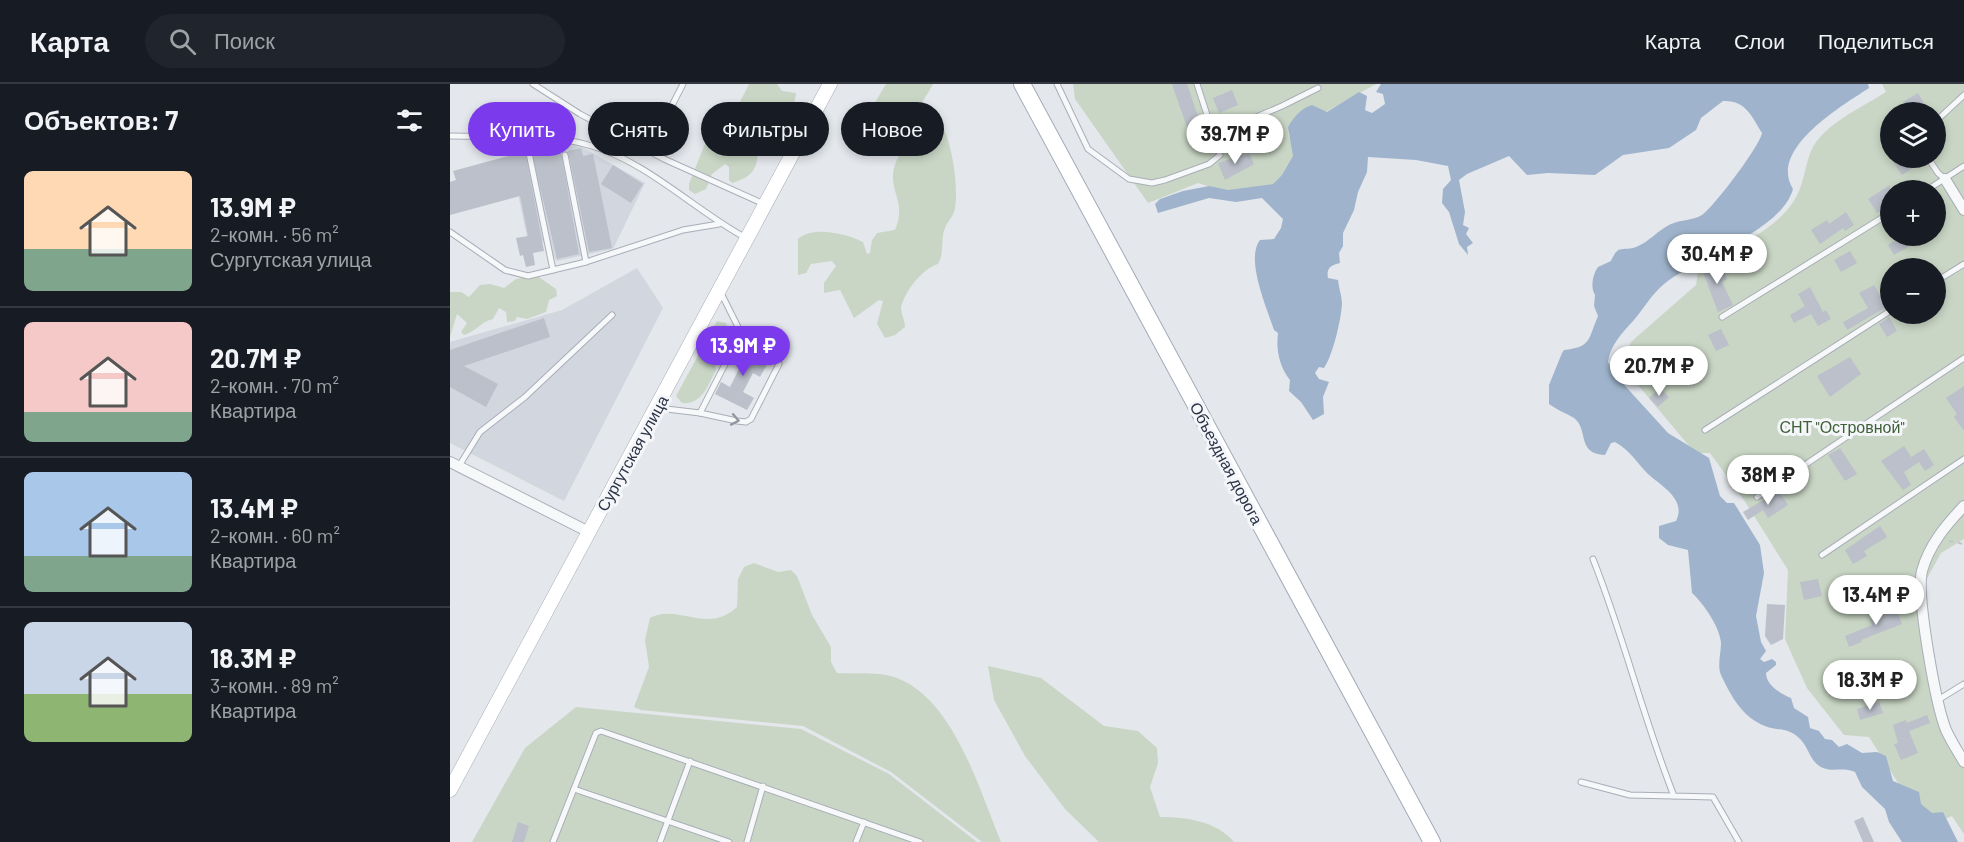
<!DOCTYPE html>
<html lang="ru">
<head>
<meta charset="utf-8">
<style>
	body { margin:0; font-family:Barlow,sans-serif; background:#20242c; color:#f1f3f6; height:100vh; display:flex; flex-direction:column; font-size:22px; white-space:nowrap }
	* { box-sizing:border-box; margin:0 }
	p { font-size:20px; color:#9ea1a6 }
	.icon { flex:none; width:33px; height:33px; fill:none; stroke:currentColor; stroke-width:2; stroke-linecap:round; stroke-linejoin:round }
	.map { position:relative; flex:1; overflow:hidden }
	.side { display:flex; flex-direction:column; background:#171b24; width:450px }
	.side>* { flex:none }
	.banner { position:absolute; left:18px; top:18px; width:570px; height:54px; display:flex; gap:12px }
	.controls { position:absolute; left:1430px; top:18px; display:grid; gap:12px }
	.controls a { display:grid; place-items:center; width:66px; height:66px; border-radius:50%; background:#171b24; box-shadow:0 3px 9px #0003; font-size:30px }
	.price { position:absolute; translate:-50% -51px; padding:0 14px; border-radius:21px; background:#fff; color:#222; font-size:20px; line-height:39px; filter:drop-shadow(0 2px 3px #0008) }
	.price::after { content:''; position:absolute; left:50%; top:36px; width:18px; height:14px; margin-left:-9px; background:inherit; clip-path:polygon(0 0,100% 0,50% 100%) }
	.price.on { background:#7c3aed; color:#fff }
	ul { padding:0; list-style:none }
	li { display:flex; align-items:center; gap:18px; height:150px; padding:0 24px }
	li+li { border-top:2px solid #363941 }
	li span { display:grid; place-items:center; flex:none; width:168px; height:120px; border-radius:9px; color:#555 }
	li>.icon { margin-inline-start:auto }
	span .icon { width:72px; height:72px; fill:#fffc; stroke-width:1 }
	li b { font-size:26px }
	h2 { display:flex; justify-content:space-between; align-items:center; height:72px; padding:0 24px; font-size:26px }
	.chip { padding:0 21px; border-radius:27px; background:#171b24; box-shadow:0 3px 9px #0003; font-size:21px; line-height:54px }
	.chip.on { background:#7c3aed; color:#fff }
	header { display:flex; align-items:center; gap:36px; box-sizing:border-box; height:84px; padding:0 30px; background:#171b24; border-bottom:2px solid #363941 }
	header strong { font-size:28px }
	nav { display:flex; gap:33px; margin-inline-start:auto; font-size:21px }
	.search { width:420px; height:54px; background:#20242c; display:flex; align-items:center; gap:15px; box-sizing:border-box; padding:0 21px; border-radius:33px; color:#9ea1a6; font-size:22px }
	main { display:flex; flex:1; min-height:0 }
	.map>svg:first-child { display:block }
</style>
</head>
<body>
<header>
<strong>Карта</strong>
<div class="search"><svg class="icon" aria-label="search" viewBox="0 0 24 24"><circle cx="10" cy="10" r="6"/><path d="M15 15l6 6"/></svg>Поиск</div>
<nav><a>Карта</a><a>Слои</a><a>Поделиться</a></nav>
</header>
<main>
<section class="side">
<h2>Объектов: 7<svg class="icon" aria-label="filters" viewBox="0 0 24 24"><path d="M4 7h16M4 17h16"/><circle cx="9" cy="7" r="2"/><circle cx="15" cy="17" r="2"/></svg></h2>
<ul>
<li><span style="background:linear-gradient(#ffd9b3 65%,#7fa58c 0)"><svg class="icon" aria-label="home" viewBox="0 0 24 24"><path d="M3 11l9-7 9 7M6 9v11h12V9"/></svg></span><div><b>13.9M ₽</b><p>2-комн. · 56 m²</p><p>Сургутская улица</p></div></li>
<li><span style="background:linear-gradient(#f6c9c9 75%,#7fa58c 0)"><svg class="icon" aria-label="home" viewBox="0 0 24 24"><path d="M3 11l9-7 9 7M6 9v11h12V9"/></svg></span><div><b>20.7M ₽</b><p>2-комн. · 70 m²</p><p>Квартира</p></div></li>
<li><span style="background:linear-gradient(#a9c7e8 70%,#7fa58c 0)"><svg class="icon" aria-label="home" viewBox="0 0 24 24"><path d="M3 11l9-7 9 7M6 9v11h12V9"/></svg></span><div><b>13.4M ₽</b><p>2-комн. · 60 m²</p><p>Квартира</p></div></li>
<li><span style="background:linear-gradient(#c9d6e8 60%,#8fb573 0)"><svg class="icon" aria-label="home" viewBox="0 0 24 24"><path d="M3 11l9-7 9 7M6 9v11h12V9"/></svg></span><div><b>18.3M ₽</b><p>3-комн. · 89 m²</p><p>Квартира</p></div></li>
</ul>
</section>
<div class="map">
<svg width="1514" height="758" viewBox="0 0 1514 758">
	<rect width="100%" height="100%" fill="#e4e7ec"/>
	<g fill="#d2d6de">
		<polygon points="106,58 132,63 195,99 163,165 107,177 88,151 77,153 58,62"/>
		<polygon points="187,184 213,224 114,417 0,359 0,258 112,226"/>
	</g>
	<g fill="#c9d6c5" fill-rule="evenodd">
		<path d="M 299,0 L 327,0 L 332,7 L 346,9 C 345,28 330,33 314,35 C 299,64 322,88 282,99 L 279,96 L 279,83 L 275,80 L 262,90 L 256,105 L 245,110 L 239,106 L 239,100 L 254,62 L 269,46 L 280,24 L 289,20 Z"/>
		<path d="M 436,0 L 483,0 C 468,28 441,63 406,65 L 398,59 L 396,53 L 405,52 Z"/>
		<polygon points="623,0 926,0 838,49 849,77 827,108 792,113 748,99 698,119 625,15"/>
		<path d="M 1432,0 L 1514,0 L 1514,455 L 1491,469 L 1469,509 L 1484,622 L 1514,682 L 1514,750 L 1502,732 L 1476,743 L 1419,653 L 1394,651 L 1357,604 L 1335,555 L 1338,486 L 1296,419 L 1260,369 L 1245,369 L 1172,282 L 1181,258 L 1246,201 L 1249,182 C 1280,165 1323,149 1343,118 C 1354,103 1354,84 1361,67 C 1373,40 1413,23 1436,8 ZM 1440,28 L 1485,28 L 1485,74 L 1440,74 ZM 1440,106 L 1485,106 L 1485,152 L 1440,152 ZM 1440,184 L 1485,184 L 1485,230 L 1440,230 Z"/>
		<path d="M 489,37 C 502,53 510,108 504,128 C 502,134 497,138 495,144 C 490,156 495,168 488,180 C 473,184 454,208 451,224 C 451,229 455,237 455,243 L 445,251 L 435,254 L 427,240 L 433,217 L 429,216 L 404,234 L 390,206 L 374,209 L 374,199 L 386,182 L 382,177 L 361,180 L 356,189 L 348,191 L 348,155 C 362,141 398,150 413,158 L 417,170 L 420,169 L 422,156 L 427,149 L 445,146 C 461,109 423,102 459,57 C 468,45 475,39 489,37 Z"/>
		<path d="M 86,191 L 106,205 L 107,212 L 99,216 L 96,228 L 77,235 L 67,233 L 65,237 L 57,238 L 56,228 L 49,224 L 43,235 C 31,237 26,248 14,251 L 11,248 L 17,239 L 7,230 L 0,253 L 0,208 L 11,208 L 19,213 L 30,201 L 40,200 L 54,204 L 66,195 Z"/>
		<path d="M 267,237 L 276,239 L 279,246 L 264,277 L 266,286 C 258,301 252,321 232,319 L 226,312 Z"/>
		<path d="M 304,479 L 328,488 L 341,486 L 347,492 L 362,531 L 381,563 L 381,578 L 387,589 C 406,590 429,587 447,594 C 504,616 529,705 551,758 L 532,758 L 441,688 L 353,642 L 191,626 L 184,623 L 199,583 L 195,556 L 200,534 C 227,519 258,551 287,523 L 288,495 L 294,483 Z"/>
		<path d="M 538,582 L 591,594 L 654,642 L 688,647 L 707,664 L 708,679 L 700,703 L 710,733 C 735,733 767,737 784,758 L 649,758 L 615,725 L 575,672 L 544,616 Z"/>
		<polygon points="126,623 351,645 439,690 527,758 22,758 75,664"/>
	</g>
	<path fill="#9fb4cc" d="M 931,0 L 1418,0 L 1419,4 C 1392,22 1318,65 1343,105 C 1331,148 1247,173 1214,200 C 1202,210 1194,224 1184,236 C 1173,248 1160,261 1158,278 L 1167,293 L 1218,349 L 1259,374 L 1270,412 L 1277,419 L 1284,419 L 1310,461 L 1314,489 L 1306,532 L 1311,558 L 1316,567 L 1310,575 L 1314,578 L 1322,575 L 1326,578 L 1326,581 L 1316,589 C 1316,601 1331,610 1341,614 L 1344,624 L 1358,633 L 1360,644 L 1369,647 L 1375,655 L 1382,656 L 1389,663 L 1397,660 L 1412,669 L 1427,668 L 1436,672 L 1443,697 L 1469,708 L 1471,720 L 1482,729 L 1493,728 L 1508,758 L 1452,758 L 1439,738 L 1435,725 L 1412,703 L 1405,688 C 1394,683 1383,688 1373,684 C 1358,677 1360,663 1348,653 C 1336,643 1327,647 1315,642 C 1292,633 1281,612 1271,591 C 1267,582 1271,569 1271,559 C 1270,543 1253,519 1242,509 L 1238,466 L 1218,461 L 1209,454 L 1209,442 L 1226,437 C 1237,415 1211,402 1198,390 C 1186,378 1180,366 1165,358 L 1161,359 L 1155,371 C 1126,370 1139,345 1124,334 C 1116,329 1107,326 1099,320 L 1099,301 L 1112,269 L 1114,266 C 1142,263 1138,255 1148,232 L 1144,222 L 1145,211 C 1140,203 1143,190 1148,183 L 1161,177 C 1169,159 1172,168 1186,163 C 1199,158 1208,146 1221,140 C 1230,136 1244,136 1252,131 C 1263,124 1310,62 1312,49 C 1302,33 1296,16 1273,17 L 1251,34 L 1246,46 L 1219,64 L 1173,71 L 1145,91 L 1098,89 L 1077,91 L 1059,72 L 1017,90 L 1009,96 L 1015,128 L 1013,141 L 1019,144 L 1016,150 L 1023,159 L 1017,163 L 1018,171 L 1009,160 L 999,128 L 992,119 L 993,105 L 1001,96 L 998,82 L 966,76 L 918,73 L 917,88 L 908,108 L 904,126 L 893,149 L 893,162 L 889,169 L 890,179 C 881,181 876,184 878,194 L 888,196 C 889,204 892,213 892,220 C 891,236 883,271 874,284 L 869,283 L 865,289 L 869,295 L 879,298 L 873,313 L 874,330 L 863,336 L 851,318 L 839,307 L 840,296 C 829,282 826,266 828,249 L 824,246 C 817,224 795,175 810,156 L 824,155 L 831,144 L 833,135 L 812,114 L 786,118 L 759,114 L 708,129 L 705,120 L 710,115 L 733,107 L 759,102 L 778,106 L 823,100 L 832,91 L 843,72 L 838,43 C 844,33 851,24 862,21 L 877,28 L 909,8 L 917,12 L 915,26 L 922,29 L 935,20 L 933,10 L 926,8 Z"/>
	<g fill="#bbc0ca">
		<polygon points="722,0 737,0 753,47 740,52"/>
		<polygon points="782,6 788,21 769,29 763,14"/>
		<polygon points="1468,9 1479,28 1459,28 1453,18"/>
		<polygon points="74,23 78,39 67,42 63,26"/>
		<polygon points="106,60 108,69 111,68 129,170 107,175 81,65"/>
		<polygon points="71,62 72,67 75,66 94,167 83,169 85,181 76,183 73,171 70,172 66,154 78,152 70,112 0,131 0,98 6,96 3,87 62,71 60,64"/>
		<polygon points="131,64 133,72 143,70 162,164 139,168 118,67"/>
		<polygon points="799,69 804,80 775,96 768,79"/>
		<polygon points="1441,74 1473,74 1474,77 1452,91"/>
		<polygon points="163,81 193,100 181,119 151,100"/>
		<polygon points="1440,101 1440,112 1432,117 1436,123 1427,129 1418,115"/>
		<polygon points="1396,128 1404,141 1395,147 1393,144 1370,160 1361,146 1377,136 1379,140"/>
		<polygon points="1452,153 1458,163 1444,171 1438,161"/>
		<polygon points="1400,167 1407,179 1391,188 1384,176"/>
		<polygon points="1268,175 1277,195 1272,198 1283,221 1268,228 1251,183"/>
		<polygon points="1424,201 1432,216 1440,211 1440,221 1397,246 1393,238 1418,224 1409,209"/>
		<polygon points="1360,203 1373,228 1376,226 1381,235 1368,242 1361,230 1344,239 1340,231 1355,222 1348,210"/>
		<polygon points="1439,233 1447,247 1437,253 1429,240"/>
		<polygon points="94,234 100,253 14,282 48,300 36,323 0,303 0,266"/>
		<polygon points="1271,245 1279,261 1266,267 1258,251"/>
		<polygon points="292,261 320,275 310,293 303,289 293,308 304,314 297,326 265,310 271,298 280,303 290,283 282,279"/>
		<polygon points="1400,273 1411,290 1380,313 1367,292"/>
		<polygon points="1514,302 1514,347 1504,333 1507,330 1496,314"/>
		<polygon points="1210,304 1219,313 1208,323 1199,314"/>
		<polygon points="1454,362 1461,373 1474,365 1484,381 1475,387 1469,378 1454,388 1461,401 1453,406 1431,377"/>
		<polygon points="1390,364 1407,390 1395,397 1378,371"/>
		<polygon points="1329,407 1338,421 1318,434 1313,426 1298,436 1293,428"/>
		<polygon points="1430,442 1437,453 1414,467 1417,472 1403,480 1395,466"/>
		<polygon points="1368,495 1372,512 1354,516 1350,498"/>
		<polygon points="1317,520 1335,521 1333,555 1321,561 1315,552"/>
		<polygon points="1445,521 1452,540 1411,556 1412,558 1399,563 1395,552 1422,541 1420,535 1435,529 1434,525"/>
		<polygon points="1429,618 1433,629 1410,636 1407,625"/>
		<polygon points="1477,631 1480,639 1459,647 1468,669 1451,676 1444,660 1448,659 1443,641 1456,636 1457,639"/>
		<polygon points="1413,733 1424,758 1413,758 1404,737"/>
		<polygon points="68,738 79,742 74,758 62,758"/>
	</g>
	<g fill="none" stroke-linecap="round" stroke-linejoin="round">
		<g stroke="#a9aeb7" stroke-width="7">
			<g id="lane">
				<polyline points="83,0 130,30 214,75 314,120"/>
				<polyline points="607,0 638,65 679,95 702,99 715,96 759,80 770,71 747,0"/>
				<polyline points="1485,38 1514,11"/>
				<polyline points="213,39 233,0"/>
				<polyline points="764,51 832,22 868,4"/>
				<path d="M 0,52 C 46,53 98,48 142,62 C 197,78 246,127 296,154"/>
				<polyline points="79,69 103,186"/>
				<polyline points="115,71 136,178"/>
				<polyline points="1478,74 1488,89 1495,95"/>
				<polyline points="1477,106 1514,82"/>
				<polyline points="0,148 55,186 78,192 136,178 233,146 269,140"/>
				<polyline points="1485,198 1514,180"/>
				<polyline points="1272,233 1440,129"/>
				<polyline points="208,324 250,329 287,337 296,338 301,335 329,280 327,268 291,249 271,209"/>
				<polyline points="250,329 291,249"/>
				<polyline points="1255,346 1440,227"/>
				<polyline points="9,382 30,348 75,313 162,231"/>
				<polyline points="1307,413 1514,274"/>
				<polyline points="1372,471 1514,375"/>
				<path d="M 1143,475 C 1174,553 1193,634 1224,712 L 1263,713 L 1289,758"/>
				<polyline points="1488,616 1514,600"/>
				<polyline points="1131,698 1180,711 1224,712"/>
				<polyline points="124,705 279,758"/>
				<polyline points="103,758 146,649 151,647 470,758"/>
				<polyline points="210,758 240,677"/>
				<polyline points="297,758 313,702"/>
				<polyline points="406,758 414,738"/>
			</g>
		</g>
		<g stroke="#a9aeb7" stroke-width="12">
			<g id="street">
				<polyline points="1495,95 1514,126"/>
				<polyline points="0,378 139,448"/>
				<path d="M 1514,422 C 1496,441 1479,461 1472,487 C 1466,512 1486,621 1496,646 C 1501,657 1508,668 1514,678"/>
			</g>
		</g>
		<g stroke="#a9aeb7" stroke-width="15">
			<polyline id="secondary" points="0,706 380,0"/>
		</g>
		<g stroke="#a3abb8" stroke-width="18">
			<polyline id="primary" points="572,0 982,758"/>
		</g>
		<polyline stroke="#c2c5cb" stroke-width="2" stroke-dasharray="4.5 4.5" stroke-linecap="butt" points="1499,457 1514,460"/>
		<use href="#lane" stroke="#f7f8fa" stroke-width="5"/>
		<use href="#street" stroke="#f7f8fa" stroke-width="10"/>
		<use href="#secondary" stroke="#fff" stroke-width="14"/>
		<use href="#primary" stroke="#fff" stroke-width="16"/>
	</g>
	<defs><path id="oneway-chevron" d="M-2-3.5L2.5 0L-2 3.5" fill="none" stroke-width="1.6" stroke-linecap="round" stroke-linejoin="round" transform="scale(1.5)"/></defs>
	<use stroke="#9196a0" href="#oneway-chevron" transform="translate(285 336) rotate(11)"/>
	<g text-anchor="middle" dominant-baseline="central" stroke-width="6" stroke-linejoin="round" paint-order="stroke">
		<g font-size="16" fill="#3f6138" stroke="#f4f6f9">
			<text x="1392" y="342">СНТ "Островной"</text>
		</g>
		<g font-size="16" fill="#2b3445" stroke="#f4f6f9">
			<text transform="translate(182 369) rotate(-61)">Сургутская улица</text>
			<text transform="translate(777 379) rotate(62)">Объездная дорога</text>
		</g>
	</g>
</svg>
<div class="controls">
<a><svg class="icon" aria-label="layers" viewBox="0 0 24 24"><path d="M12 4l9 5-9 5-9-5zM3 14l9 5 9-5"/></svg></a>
<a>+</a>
<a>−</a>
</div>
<b class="price" style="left:785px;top:81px">39.7M ₽</b>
<b class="price" style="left:1267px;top:201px">30.4M ₽</b>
<b class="price on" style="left:293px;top:293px">13.9M ₽</b>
<b class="price" style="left:1209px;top:313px">20.7M ₽</b>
<b class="price" style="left:1318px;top:422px">38M ₽</b>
<b class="price" style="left:1426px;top:542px">13.4M ₽</b>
<b class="price" style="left:1420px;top:627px">18.3M ₽</b>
<div class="banner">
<a class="chip on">Купить</a>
<a class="chip">Снять</a>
<a class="chip">Фильтры</a>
<a class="chip">Новое</a>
</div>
</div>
</main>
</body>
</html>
